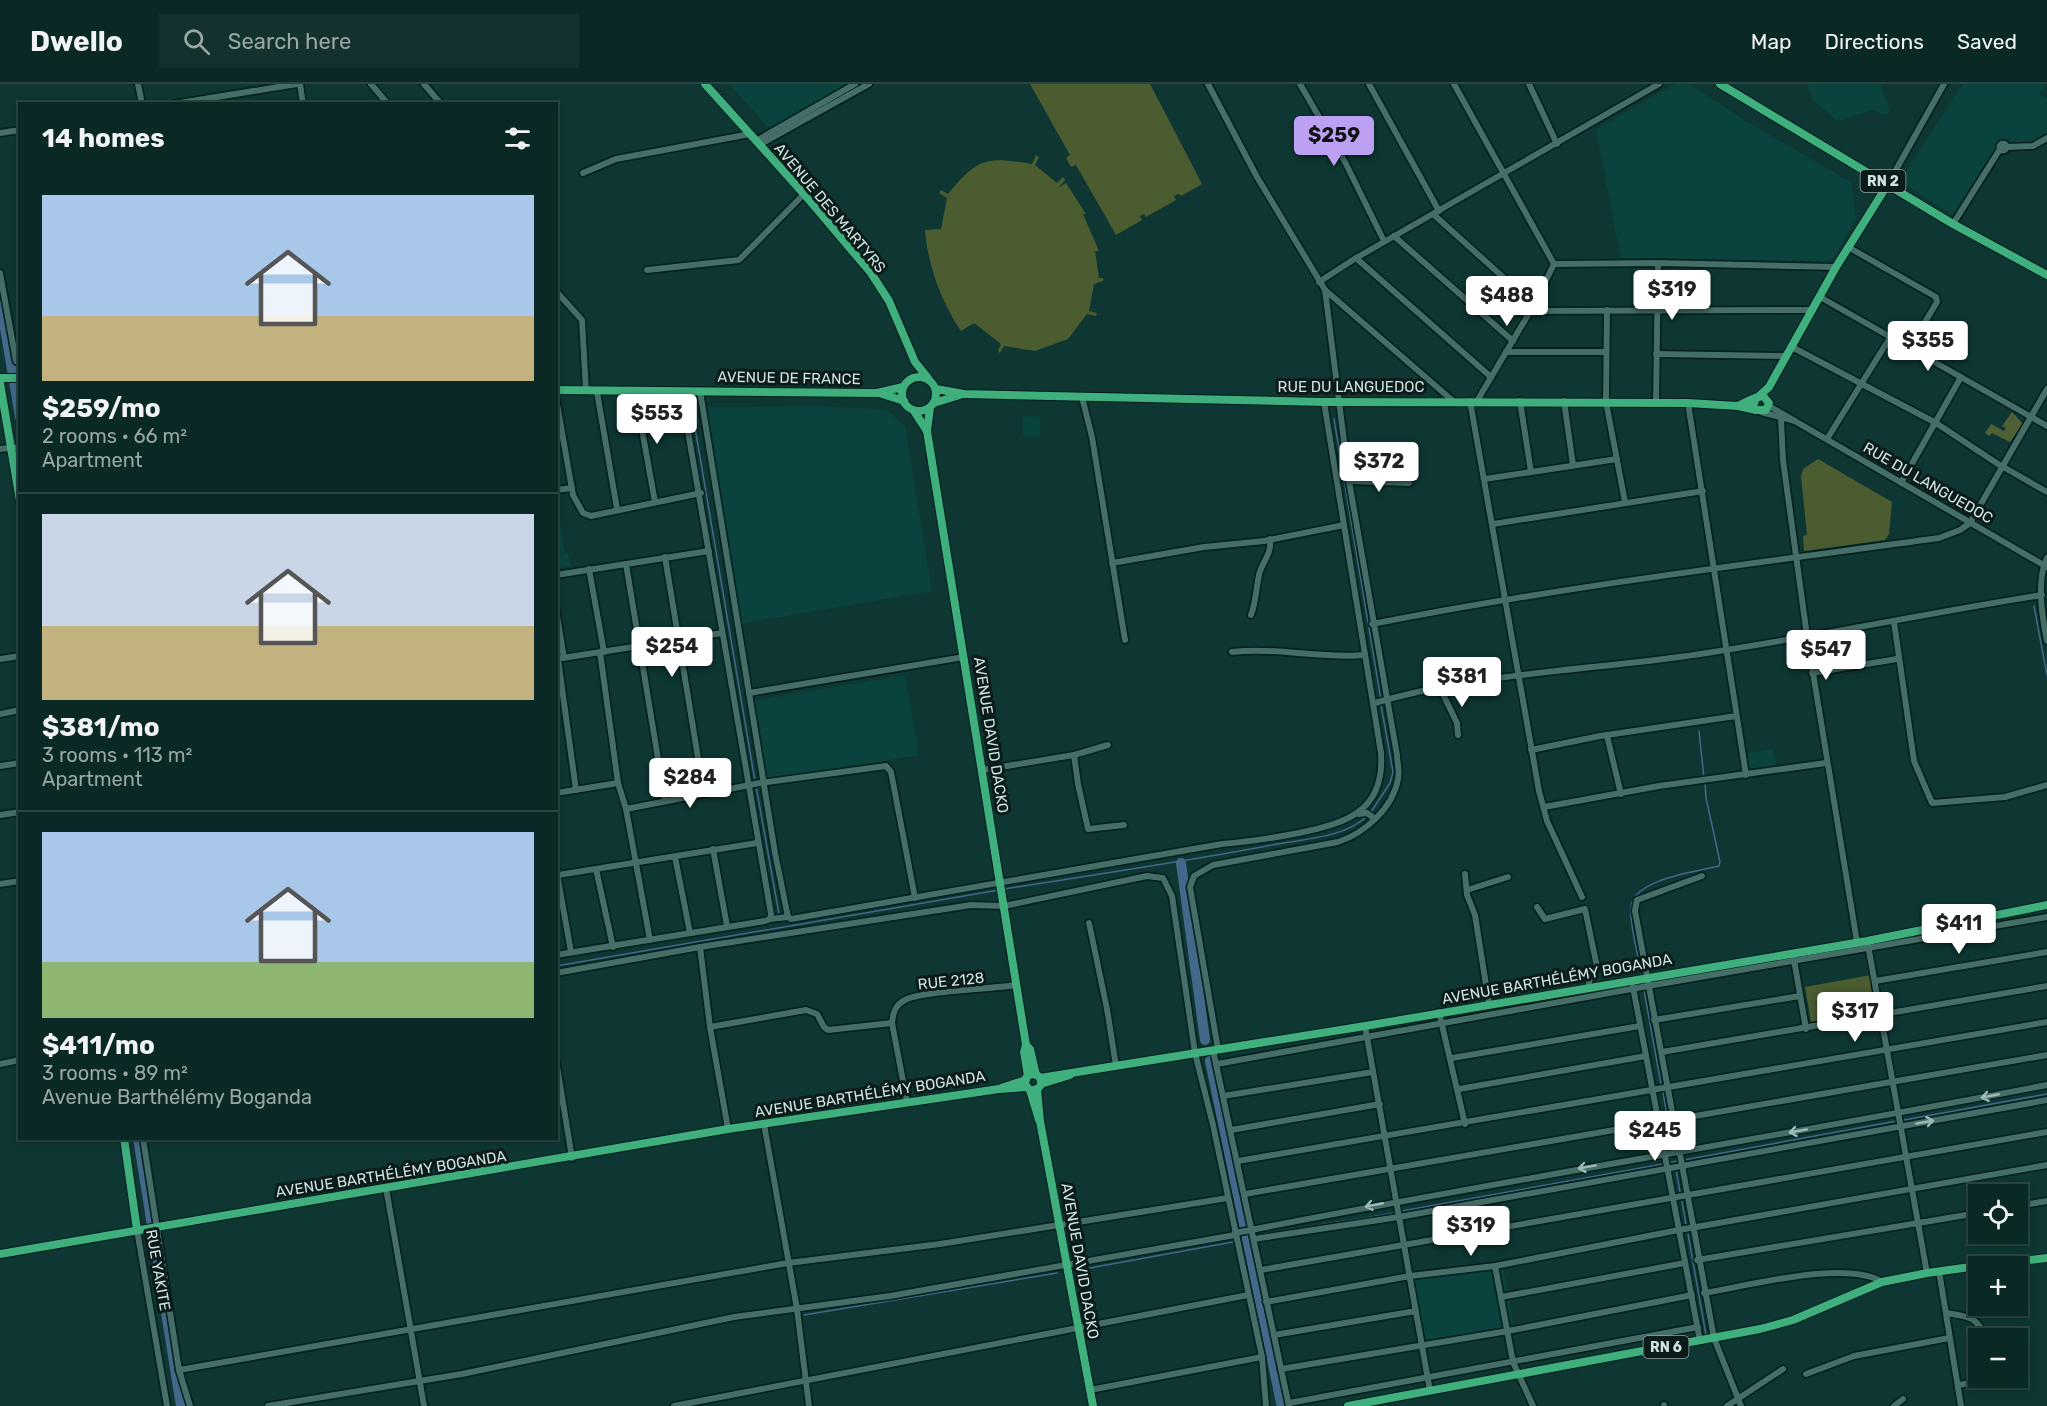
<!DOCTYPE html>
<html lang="en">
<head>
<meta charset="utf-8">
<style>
	body { margin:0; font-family:Rubik,sans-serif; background:#13312e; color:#f1f3f6; height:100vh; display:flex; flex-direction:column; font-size:22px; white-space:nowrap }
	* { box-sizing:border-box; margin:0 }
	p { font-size:20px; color:#99a6a7 }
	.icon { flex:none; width:33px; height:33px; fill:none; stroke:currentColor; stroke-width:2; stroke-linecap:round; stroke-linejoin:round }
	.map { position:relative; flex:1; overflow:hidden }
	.side { position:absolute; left:18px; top:18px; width:540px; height:1038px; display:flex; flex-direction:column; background:#0a2926; border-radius:0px; box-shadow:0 3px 9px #0003,0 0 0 2px #2a4543 }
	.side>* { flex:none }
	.buttons { position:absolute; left:1968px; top:1100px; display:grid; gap:12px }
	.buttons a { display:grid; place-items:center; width:60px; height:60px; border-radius:0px; background:#0a2926; box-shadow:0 3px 9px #0003,0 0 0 2px #2a4543; font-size:30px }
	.price { position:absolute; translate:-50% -51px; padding:0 14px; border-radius:6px; background:#fff; color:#222; font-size:20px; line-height:39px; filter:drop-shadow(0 2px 3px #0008) }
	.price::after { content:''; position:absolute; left:50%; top:36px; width:18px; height:14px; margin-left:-9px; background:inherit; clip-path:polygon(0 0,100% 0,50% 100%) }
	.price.on { background:#bca0f2; color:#111 }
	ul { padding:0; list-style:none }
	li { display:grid; align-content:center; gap:12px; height:318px; padding:0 24px }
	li+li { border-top:2px solid #2a4543 }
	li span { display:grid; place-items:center; height:186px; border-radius:0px; color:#555 }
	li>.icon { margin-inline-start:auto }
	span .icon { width:108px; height:108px; fill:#fffc; stroke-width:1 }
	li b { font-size:26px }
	h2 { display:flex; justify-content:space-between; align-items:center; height:72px; padding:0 24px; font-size:26px }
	header { display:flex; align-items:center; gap:36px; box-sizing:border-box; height:84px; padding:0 30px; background:#0a2926; border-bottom:2px solid #2a4543 }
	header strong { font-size:28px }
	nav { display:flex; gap:33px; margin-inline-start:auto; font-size:21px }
	.search { width:420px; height:54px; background:#13312e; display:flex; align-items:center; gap:15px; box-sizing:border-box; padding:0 21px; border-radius:0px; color:#99a6a7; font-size:22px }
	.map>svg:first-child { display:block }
</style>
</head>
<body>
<header>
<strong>Dwello</strong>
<div class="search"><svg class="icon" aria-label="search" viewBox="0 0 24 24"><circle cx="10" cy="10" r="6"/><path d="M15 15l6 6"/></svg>Search here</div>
<nav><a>Map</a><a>Directions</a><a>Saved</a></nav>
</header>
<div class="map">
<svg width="2047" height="1322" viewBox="0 0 2047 1322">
	<rect width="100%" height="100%" fill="#0e3733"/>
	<g fill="#0a433e">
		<polygon points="729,0 850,0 769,44"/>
		<polygon points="1675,0 1689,0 1749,39 1851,98 1856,134 1835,172 1829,177 1621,174 1596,45"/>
		<polygon points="1807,0 1881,0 1890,29 1885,31 1873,26 1837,37 1813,16"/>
		<polygon points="1963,0 2045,0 2039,10 2047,15 2047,51 2033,61 2000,58 1953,131 1900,97"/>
		<polygon points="823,322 887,326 905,342 932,507 739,540 705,323"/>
		<polygon points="1040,332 1040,353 1023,353 1022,333"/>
		<polygon points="557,420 565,469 568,469 571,482 557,485"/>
		<polygon points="905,591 919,671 767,697 751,617"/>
		<polygon points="1773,665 1776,682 1749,686 1748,669"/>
		<polygon points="1502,1176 1515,1250 1423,1267 1411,1192"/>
	</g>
	<g fill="#4b5c31">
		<polygon points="1030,0 1150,0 1202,100 1181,112 1179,110 1174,112 1176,116 1146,133 1144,130 1140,132 1142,136 1116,151 1076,81 1071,83 1066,74 1070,71"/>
		<path d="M 1036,71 L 1039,73 L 1035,81 L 1057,99 L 1063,93 L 1065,96 L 1059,103 L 1066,99 L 1086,130 L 1083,130 L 1099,167 L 1095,167 L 1099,194 L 1103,194 L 1103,197 L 1094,200 L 1089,227 L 1097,229 L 1096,232 L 1087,230 L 1068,255 L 1035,267 L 1004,262 L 1000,269 L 998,267 L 1001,260 L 974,239 L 961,247 C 941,217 928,182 925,146 L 941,145 L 947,114 L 939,109 L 941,106 L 948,110 C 978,74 985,72 1032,80 Z"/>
		<polygon points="1818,375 1892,418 1889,450 1885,456 1804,467 1803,452 1807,451 1801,392 1803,385"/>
		<polygon points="1871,891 1877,927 1811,938 1805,903"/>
	</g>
	<polygon fill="#4f6036" points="2012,328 2023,340 2010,358 1992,349 1989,352 1985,349 1991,340 2004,347 2006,344 2002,342"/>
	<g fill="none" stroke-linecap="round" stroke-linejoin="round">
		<g stroke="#43698a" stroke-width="1.5">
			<polyline points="691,320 755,697"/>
			<polyline points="1334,335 1381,616"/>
			<polyline points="2034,522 2047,591"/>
			<polyline points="1699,647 1704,694"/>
			<polyline points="756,702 779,830"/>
			<polyline points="1371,728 1390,699 1393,688 1381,621"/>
			<path d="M 1004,805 C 1093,791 1183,778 1272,761 C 1302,755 1345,754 1367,732"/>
			<polyline points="556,882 999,806"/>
			<path d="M 1640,884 C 1637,865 1630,843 1631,824 C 1632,795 1696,788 1719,782 L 1720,778 L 1706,714 L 1705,699"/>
			<polyline points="1644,906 1661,1000"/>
			<polyline points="1663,1008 1667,1032"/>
			<polyline points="1904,1036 2047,1010"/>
			<polyline points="1668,1041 1673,1065"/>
			<polyline points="1684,1076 1897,1037"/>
			<polyline points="1671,1078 1678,1077"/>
			<polyline points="1676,1085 1680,1108"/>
			<polyline points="1682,1117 1686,1141"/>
			<polyline points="1402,1127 1663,1080"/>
			<polyline points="1688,1150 1706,1251"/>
			<polyline points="1257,1151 1395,1129"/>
			<polyline points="1079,1186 1233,1158"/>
			<polyline points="804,1231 1057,1189"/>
		</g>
		<g stroke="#43698a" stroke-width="10">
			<polyline points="0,215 20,333"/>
			<polyline points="1181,779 1205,956"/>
			<polyline points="1210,977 1281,1319"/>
			<polyline points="138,1054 181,1322"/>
		</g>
		<g stroke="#001d1a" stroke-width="9">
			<g id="minor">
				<polyline points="138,0 142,20"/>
				<polyline points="300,0 303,20"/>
				<polyline points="371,0 388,20"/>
				<polyline points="424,0 441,20"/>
				<polyline points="1208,0 1257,93 1325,206 1453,317"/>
				<polyline points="1300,0 1345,78 1384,157"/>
				<polyline points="1369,0 1439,127"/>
				<polyline points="1454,0 1554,180"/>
				<polyline points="1529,0 1557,60"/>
				<polyline points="173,20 297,0"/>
				<polyline points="0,49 20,46"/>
				<polyline points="756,57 855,0"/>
				<circle cx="2003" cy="63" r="3.5"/>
				<polyline points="759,61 869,0"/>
				<polyline points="2006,63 2033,62 2047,54"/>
				<polyline points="583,89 616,75 750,50"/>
				<polyline points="1888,100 1944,0"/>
				<polyline points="1433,130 1534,221"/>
				<polyline points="1953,140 2000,65"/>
				<polyline points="1394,152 1513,257"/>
				<polyline points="1848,163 1936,213 1937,218 1910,263"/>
				<polyline points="1356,174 1491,293"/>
				<polyline points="1554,180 1658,179 1836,183"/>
				<polyline points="647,186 739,176 804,110"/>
				<polyline points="0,189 16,277 20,280"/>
				<polyline points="1319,198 1356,174 1659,0"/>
				<polyline points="556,207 582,236 586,307"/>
				<polyline points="1820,213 2047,342"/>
				<polyline points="1607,226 1606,318 1625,418"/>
				<polyline points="1530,227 1813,226"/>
				<polyline points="1792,263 1936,339 1998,380 2047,408"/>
				<polyline points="1506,268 1606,268"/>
				<polyline points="1656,270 1787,272"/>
				<polyline points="635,307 655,418"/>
				<path d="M 700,307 L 775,769 L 788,833 L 791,835 L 1222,760 C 1248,758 1273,754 1299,749 C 1347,739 1385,727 1381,669 L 1324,318"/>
				<polyline points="597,308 617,425"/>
				<polyline points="1082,313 1092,353 1125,556"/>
				<polyline points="556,314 573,411 583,429 591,432 701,409"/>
				<polyline points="1470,317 1539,707 1547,737 1582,813"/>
				<polyline points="1477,317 1534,221 1554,180"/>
				<polyline points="1520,317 1531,388"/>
				<polyline points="1564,317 1573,381"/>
				<polyline points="1656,318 1658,179"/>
				<polyline points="1688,319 1746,691"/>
				<polyline points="1769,322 2047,483"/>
				<polyline points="1761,328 1795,337"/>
				<polyline points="1781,335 1783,376 1807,552 1857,858"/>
				<polyline points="1827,355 1891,252"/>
				<polyline points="0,365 20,363"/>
				<polyline points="1485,395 1617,375"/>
				<polyline points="1349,397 1409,399"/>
				<polyline points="1901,399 1961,293"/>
				<polyline points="556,406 572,404"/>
				<polyline points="1493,440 1703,407"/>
				<polyline points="665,473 704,710"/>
				<path d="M 2047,474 C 2036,496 2042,533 2047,557"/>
				<polyline points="1112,479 1204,463 1264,457 1344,441"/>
				<polyline points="626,480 665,717"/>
				<polyline points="589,485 604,568"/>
				<polyline points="556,491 709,467"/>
				<polyline points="556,526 564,574"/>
				<path d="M 1251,531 C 1256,518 1256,505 1259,491 C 1262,477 1272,471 1270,455"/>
				<polyline points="1894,538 1914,677 1932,719 2005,713 2047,701"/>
				<path d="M 1372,540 C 1560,503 1750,480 1939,454 L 1960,446 L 1970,439 L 2047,305"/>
				<polyline points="600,568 618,699 626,725 650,856"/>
				<path d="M 1232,568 C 1277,563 1321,575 1365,571"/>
				<polyline points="0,575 20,572"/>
				<polyline points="556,575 722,549"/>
				<polyline points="558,575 576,706"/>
				<polyline points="1812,589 1897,575"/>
				<polyline points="1439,602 1457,639 1458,651"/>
				<polyline points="749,609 964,573"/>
				<path d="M 1375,619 C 1473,590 1578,587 1679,573 C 1801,556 1921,530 2042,511"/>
				<polyline points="0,630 20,626"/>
				<polyline points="1607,652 1621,710"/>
				<polyline points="1531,666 1600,652 1736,632"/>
				<polyline points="1074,671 1078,700 1088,745 1124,741"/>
				<polyline points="0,682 20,679"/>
				<polyline points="982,686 1074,671 1108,661"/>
				<polyline points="556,709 618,699"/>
				<polyline points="1544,723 1659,702 1826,679"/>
				<polyline points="626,725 760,699 886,682 891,688 915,814"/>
				<polyline points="1358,730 1367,729 1375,735"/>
				<polyline points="0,731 20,728"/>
				<polyline points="713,765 727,842"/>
				<polyline points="675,773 690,849"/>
				<polyline points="556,784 571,868"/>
				<polyline points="596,785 613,863"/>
				<polyline points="1465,790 1467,811 1475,831 1489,920"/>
				<polyline points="558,791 757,759"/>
				<polyline points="1702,792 1637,816 1635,827 1714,1254 1741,1322"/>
				<polyline points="0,800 20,797"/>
				<polyline points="1467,806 1508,793"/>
				<polyline points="1537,823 1545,835 1585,825 1597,883 1589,897 1589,903"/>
				<polyline points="770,835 788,833"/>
				<polyline points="1089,839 1107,925 1116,982"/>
				<polyline points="1868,861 1927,1189"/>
				<polyline points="700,863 710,943 728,1045"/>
				<polyline points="556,871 765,837 770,835 771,830 681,307"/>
				<polyline points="1794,876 1806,945"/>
				<polyline points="556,889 700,863 971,821 1004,822 1147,792 1163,794 1172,812 1195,969 1213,1041 1262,1273 1266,1322"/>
				<polyline points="1875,897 2047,868"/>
				<polyline points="1633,903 1700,1257"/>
				<polyline points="1439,928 1465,1040"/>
				<polyline points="1654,936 1800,912"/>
				<polyline points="1365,942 1430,1307"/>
				<polyline points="710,943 806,926 817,930 824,943 828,946 892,939"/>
				<path d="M 1218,965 L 1190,803 L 1194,792 L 1213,781 L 1338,758 C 1365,749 1393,724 1398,695 C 1400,687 1397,678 1397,671 L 1349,397 L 1325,206"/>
				<polyline points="1213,966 1289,1322"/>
				<polyline points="1662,968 2047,902"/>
				<polyline points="1452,974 1640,942"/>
				<polyline points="556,976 572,1074"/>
				<polyline points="0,980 20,976"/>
				<polyline points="1217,980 1648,902 2047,833"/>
				<polyline points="1459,1005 1646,972"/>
				<polyline points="1223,1012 1373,988"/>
				<path d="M 907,1018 L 892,939 C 893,929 895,921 905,916 C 922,907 992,905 1016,901"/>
				<polyline points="764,1040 797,1225 809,1322"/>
				<polyline points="1231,1046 1380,1020"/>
				<polyline points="143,1054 179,1286 190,1322"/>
				<polyline points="1238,1077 2047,938"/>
				<polyline points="386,1104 424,1322"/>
				<polyline points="1245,1110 2047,971"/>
				<polyline points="2018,1122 2047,1117"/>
				<polyline points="137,1146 167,1322"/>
				<path d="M 1235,1149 C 1505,1096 1777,1053 2047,1001"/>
				<polyline points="1254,1155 1399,1133 2047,1016"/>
				<polyline points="1697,1176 1978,1129"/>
				<polyline points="1495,1182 1513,1278 1533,1322"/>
				<polyline points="1261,1186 2047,1048"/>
				<polyline points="1939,1187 1961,1322"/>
				<path d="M 1704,1209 C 1748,1202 1846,1175 1882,1198"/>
				<polyline points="1501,1213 1685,1179"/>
				<polyline points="1266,1218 1410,1192 1495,1182 1679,1146 2047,1081"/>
				<path d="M 1946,1229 C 1966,1232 1979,1232 1984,1254"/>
				<polyline points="1274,1251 1416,1227"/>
				<polyline points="1281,1285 1508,1247 1692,1211"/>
				<polyline points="179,1286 788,1179 940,1160 1228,1114"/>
				<polyline points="1806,1290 1854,1272 1949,1254"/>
				<polyline points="1958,1301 2012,1293"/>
				<polyline points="1090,1306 1262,1273"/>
				<polyline points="1289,1319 1698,1243"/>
				<polyline points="1664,1321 1664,1322"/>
				<polyline points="268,1322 462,1290 734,1233 890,1212 1235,1151"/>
				<polyline points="674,1322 1248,1211"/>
				<polyline points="1727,1322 1783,1285"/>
				<polyline points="1894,1322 1903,1315"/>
			</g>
		</g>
		<g stroke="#001d1a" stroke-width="10">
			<g id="major">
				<polyline points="705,0 804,110 871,189 889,217 915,278 928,294"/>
				<polyline points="1720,0 1953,140 2047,191"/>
				<circle cx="919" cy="310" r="17"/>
				<polyline points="0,294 20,294"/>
				<polyline points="0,299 20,417"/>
				<polyline points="936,305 964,310 1324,318 1688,319 1738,322 1756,326"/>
				<polyline points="556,306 877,309 903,303"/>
				<polyline points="879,309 904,317"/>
				<polyline points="1758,313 1769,303 1836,183 1888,100"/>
				<polyline points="934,319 963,310"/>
				<path d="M 1738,322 C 1746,318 1754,313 1763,312 L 1769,319 L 1766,326 L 1756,326 L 1753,322 L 1756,314"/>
				<polyline points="930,324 927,347 1026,961 1024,968 1028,992"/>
				<polyline points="914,327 927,347"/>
				<polyline points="1026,961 1030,965 1036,991"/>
				<circle cx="1033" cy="998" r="8"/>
				<polyline points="1040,994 1365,942 1867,857 2047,821"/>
				<polyline points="1041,1000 1070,991"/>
				<polyline points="1001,1004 1026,996"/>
				<polyline points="1037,1005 1040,1037 1093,1322"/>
				<polyline points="1030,1006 1039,1036"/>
				<polyline points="124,1054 137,1146"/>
				<polyline points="0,1170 728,1045 999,1005 1027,1003"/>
				<polyline points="1980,1182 2047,1174"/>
				<polyline points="1348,1322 1760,1245 1793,1236 1882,1198 1927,1189 1978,1182"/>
			</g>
		</g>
		<use href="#minor" stroke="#466e69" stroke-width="6"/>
		<use href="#major" stroke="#3eaf7d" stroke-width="8"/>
	</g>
	<defs><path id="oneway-shaft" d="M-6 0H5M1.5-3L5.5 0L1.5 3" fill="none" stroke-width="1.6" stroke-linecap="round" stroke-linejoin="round" transform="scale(1.5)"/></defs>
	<g stroke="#9ebab6">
		<use href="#oneway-shaft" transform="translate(1990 1012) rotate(169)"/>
		<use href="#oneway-shaft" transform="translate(1925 1038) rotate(-10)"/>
		<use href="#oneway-shaft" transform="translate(1798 1047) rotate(170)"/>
		<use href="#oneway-shaft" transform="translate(1587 1083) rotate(170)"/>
		<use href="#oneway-shaft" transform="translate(1374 1121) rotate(169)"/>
	</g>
	<g text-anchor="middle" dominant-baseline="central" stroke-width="6" stroke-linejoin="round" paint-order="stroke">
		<g fill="#0b1b19" stroke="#94a7a4" stroke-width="1.5">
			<rect x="1860.5" y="86" width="45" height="22" rx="4.5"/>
			<rect x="1643.5" y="1252" width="45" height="22" rx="4.5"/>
		</g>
		<g font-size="14" font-weight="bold" fill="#cee3e0">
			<text x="1883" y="97">RN 2</text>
			<text x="1666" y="1263">RN 6</text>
		</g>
		<g font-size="15" fill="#cee3e0" stroke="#0b1b19">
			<text transform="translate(830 124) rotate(50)">AVENUE DES MARTYRS</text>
			<text transform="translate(789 294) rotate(1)">AVENUE DE FRANCE</text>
			<text x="1351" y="303">RUE DU LANGUEDOC</text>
			<text transform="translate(1928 399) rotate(30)">RUE DU LANGUEDOC</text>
			<text transform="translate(991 651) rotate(81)">AVENUE DAVID DACKO</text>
			<text transform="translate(1557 895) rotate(-10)">AVENUE BARTHÉLÉMY BOGANDA</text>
			<text transform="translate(951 897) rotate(-6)">RUE 2128</text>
			<text transform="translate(870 1010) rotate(-9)">AVENUE BARTHÉLÉMY BOGANDA</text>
			<text transform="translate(391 1090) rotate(-9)">AVENUE BARTHÉLÉMY BOGANDA</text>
			<text transform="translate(1080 1177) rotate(80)">AVENUE DAVID DACKO</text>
			<text transform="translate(158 1186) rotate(80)">RUE YAKITE</text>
		</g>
	</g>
</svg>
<div class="buttons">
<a><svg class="icon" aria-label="locate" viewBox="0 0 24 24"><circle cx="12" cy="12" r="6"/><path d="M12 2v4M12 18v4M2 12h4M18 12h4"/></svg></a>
<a>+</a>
<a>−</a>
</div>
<b class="price on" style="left:1334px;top:83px">$259</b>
<b class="price" style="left:1672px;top:237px">$319</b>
<b class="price" style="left:1507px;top:243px">$488</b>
<b class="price" style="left:1928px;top:288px">$355</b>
<b class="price" style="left:657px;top:361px">$553</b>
<b class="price" style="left:1379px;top:409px">$372</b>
<b class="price" style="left:672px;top:594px">$254</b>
<b class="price" style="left:1826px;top:597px">$547</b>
<b class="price" style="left:1462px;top:624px">$381</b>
<b class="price" style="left:690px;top:725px">$284</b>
<b class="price" style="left:1959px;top:871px">$411</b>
<b class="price" style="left:1855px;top:959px">$317</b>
<b class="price" style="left:1655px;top:1078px">$245</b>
<b class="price" style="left:1471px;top:1173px">$319</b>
<section class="side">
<h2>14 homes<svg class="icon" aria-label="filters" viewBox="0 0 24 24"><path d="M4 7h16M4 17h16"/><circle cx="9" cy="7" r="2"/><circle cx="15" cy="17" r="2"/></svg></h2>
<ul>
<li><span style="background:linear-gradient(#a9c7e8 65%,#c2b280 0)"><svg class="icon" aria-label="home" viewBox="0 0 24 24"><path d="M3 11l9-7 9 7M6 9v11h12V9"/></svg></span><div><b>$259/mo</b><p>2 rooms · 66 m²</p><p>Apartment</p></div></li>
<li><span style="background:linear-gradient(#c9d6e8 60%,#c2b280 0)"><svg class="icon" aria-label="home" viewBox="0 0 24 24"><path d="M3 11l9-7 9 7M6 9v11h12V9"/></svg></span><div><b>$381/mo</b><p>3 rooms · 113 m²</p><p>Apartment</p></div></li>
<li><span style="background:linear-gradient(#a9c7e8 70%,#8fb573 0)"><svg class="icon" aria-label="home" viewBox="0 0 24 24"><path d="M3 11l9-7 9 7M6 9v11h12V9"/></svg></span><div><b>$411/mo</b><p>3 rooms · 89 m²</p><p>Avenue Barthélémy Boganda</p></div></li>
</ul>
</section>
</div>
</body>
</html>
